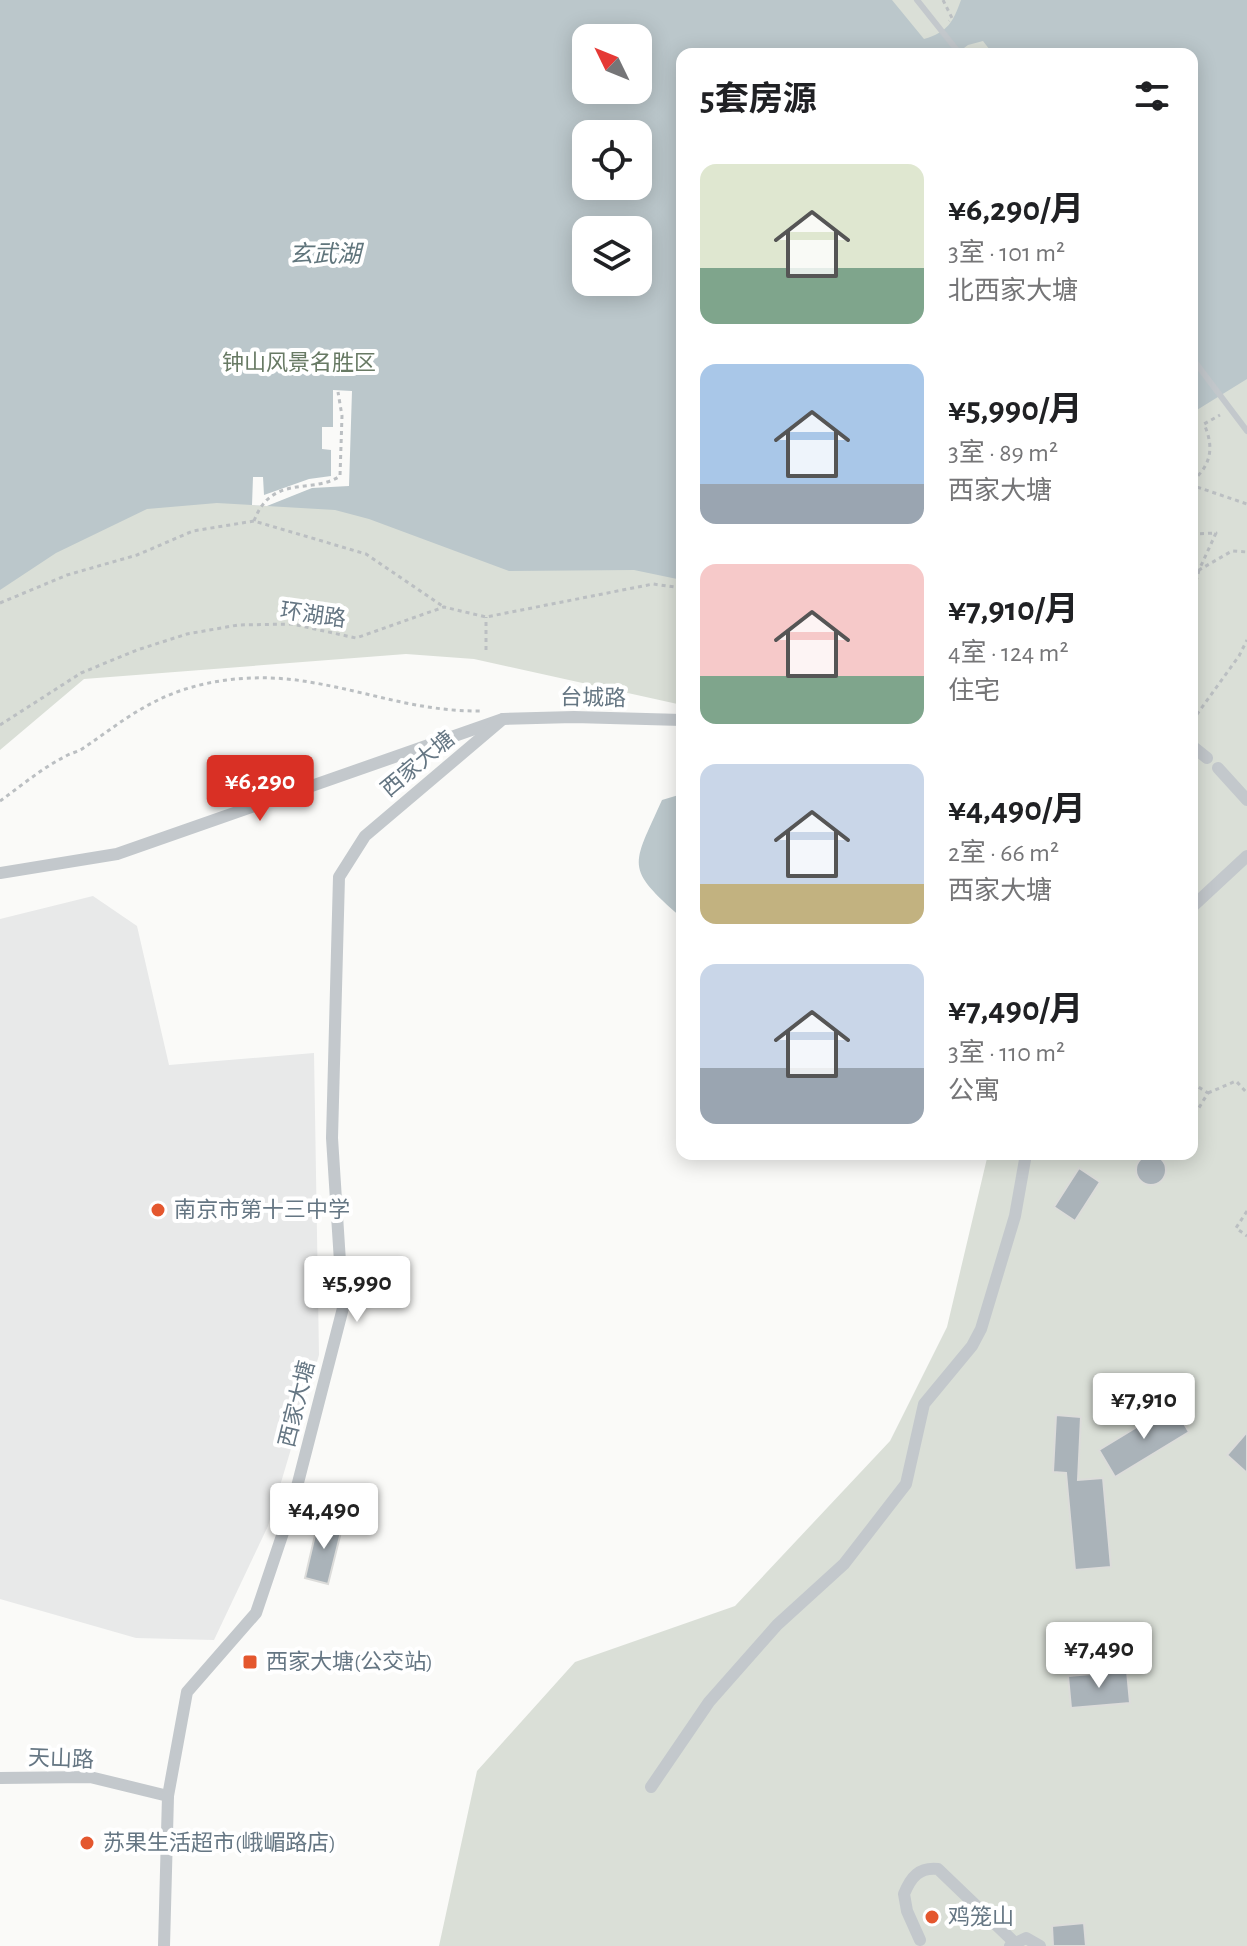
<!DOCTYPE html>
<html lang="zh">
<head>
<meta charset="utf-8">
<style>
	body { margin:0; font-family:"Alegreya Sans","Noto Sans SC",sans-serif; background:#f2f2f2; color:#202124; height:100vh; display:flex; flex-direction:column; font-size:30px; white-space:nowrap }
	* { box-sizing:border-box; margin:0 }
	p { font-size:26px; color:#757577 }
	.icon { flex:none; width:44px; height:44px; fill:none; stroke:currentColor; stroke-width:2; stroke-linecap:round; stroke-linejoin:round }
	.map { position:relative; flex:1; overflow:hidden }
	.side { position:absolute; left:676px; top:48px; width:522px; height:1112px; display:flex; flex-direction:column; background:#fff; border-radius:16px; box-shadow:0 4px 20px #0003 }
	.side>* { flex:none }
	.needle { width:52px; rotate:313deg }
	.tools { position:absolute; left:572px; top:24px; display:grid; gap:16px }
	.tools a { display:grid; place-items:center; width:80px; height:80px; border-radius:16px; background:#fff; box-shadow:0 4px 20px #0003; font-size:40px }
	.price { position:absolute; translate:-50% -68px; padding:0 18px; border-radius:8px; background:#fff; color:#222; font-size:26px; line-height:52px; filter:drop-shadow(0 2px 4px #0008) }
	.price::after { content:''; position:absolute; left:50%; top:48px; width:24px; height:18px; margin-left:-12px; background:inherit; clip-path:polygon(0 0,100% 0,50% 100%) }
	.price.selected { background:#d93025; color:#fff }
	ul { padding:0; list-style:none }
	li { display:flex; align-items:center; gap:24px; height:200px; padding:0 24px }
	li span { display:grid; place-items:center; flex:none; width:224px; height:160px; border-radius:16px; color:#555 }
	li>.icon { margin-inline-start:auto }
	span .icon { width:96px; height:96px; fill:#fffc; stroke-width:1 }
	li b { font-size:34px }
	h2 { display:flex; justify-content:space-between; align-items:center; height:96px; padding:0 24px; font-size:34px }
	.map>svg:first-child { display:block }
</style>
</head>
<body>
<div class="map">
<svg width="1247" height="1946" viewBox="0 0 1247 1946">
	<rect width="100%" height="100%" fill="#fafaf8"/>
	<polygon fill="#e8e9e9" points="93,896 137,926 169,1065 314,1053 319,1355 268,1526 214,1640 136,1638 0,1599 0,919"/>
	<path fill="#dadfd7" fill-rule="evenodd" d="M 0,0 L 1247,0 L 1247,1946 L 439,1946 L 477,1771 L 575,1662 L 735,1606 L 890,1441 L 947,1327 L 988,1154 L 1192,1154 L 1192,54 L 682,54 L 682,705 L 474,659 L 406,654 L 84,679 L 0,750 ZM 586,38 L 638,38 L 638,90 L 586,90 ZM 586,134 L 638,134 L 638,186 L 586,186 ZM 586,230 L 638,230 L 638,282 L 586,282 Z"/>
	<g fill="#bbc7cb" fill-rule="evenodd">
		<path d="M 0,0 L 892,0 L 924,39 C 948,32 953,22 961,0 L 1247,0 L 1247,379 L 1192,413 L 1192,54 L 993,54 L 983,41 L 968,45 L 956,54 L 682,54 L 682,580 L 634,570 L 509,571 L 369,519 L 335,510 L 217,503 L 147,509 L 56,553 L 0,590 ZM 586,38 L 638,38 L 638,90 L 586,90 ZM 586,134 L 638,134 L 638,186 L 586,186 ZM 586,230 L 638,230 L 638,282 L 586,282 Z"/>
		<path d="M 682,794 L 682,918 C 624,867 632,867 662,800 Z"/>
	</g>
	<polygon fill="#fafaf8" points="333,390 352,391 349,486 312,488 267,506 252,505 253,477 263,477 264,495 309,479 331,476 331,450 322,449 322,427 333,427"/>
	<g fill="#aab3b9" stroke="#dcdcda" stroke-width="2">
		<circle cx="1151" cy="1170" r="15"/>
		<polygon points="1079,1168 1100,1182 1075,1221 1054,1207"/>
		<polygon points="1173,1405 1189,1432 1115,1477 1099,1450"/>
		<polygon points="1056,1415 1081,1417 1078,1480 1103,1478 1111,1567 1075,1570 1066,1473 1053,1472"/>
		<polygon points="1247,1432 1247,1473 1227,1455"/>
		<polygon points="319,1518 343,1524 328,1584 305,1578"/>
		<polygon points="1127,1671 1130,1703 1071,1708 1068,1676"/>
		<polygon points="1084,1923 1086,1946 1053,1946 1052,1926"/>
	</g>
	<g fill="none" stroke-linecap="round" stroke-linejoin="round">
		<g stroke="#bbbfc2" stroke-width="3" stroke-dasharray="4 4" stroke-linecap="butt">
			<polyline points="943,0 952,18 949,21"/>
			<path d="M 1192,481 C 1212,465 1214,446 1204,424 L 1220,415"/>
			<polyline points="1192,493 1197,487 1247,504"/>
			<path d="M 254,521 C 272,473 312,495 340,476 L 342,416 L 338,392"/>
			<polyline points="1192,534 1216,533 1199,570 1232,551 1247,552"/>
			<polyline points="1192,597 1199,570"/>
			<polyline points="0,603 67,575 137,555 193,531 254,521 366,554 444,607"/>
			<polyline points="486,650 486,617"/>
			<polyline points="1192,721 1239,656 1247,640"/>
			<polyline points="0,725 81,673 137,650 187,634 238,625 292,624 356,638 444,607 486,617 653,584 682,588"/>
			<path d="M 0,801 C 21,786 42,768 66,756 C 71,753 77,752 82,749 C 106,733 128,715 154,702 C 200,678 259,673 309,682 C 371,692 418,712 483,711"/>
			<polyline points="1192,1083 1208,1093 1192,1119"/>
			<polyline points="1208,1093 1236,1081 1247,1093"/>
			<polyline points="1247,1211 1236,1228 1247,1236"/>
		</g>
		<g stroke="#c3c8cc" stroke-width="6">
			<polyline points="917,0 960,54"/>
			<polyline points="1192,358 1247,431"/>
		</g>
		<g stroke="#c3c8cc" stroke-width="12">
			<polyline points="1192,746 1207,758"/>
			<polyline points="1218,768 1247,800"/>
			<polyline points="0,873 117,854 503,719 574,717 682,720"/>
			<polyline points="1192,907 1247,856"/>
			<polyline points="0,1778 90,1777 168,1796"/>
			<polyline points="651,1787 709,1702 777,1625 844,1564 906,1484 924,1404 972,1346 981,1329 1015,1216 1026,1154"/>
			<path d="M 920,1940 L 907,1911 L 904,1894 C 911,1877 919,1867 938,1869 L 1014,1942"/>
			<polyline points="164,1946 168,1796 187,1692 256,1613 292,1506 343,1308 332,1138 339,877 365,836 503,719"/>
			<polyline points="1010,1946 1026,1938 1040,1946"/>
		</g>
	</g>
	<g fill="#e4572e" stroke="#fff" stroke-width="3">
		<circle cx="158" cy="1210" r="8"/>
		<rect x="242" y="1654" width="16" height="16" rx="4"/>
		<circle cx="87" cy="1843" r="8"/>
		<circle cx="932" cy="1917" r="8"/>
	</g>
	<g text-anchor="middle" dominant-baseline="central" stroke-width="8" stroke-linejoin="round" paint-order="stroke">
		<g font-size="22" fill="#687a64" stroke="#fff">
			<text x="299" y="363">钟山风景名胜区</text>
		</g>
		<g font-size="22" fill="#657683" stroke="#fff">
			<text transform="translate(313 615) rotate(8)">环湖路</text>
			<text transform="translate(593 698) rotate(1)">台城路</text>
			<text transform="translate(418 764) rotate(-40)">西家大塘</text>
			<text transform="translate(297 1404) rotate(-76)">西家大塘</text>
			<text transform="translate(61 1759) rotate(2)">天山路</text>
		</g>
		<g font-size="22" fill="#657683" stroke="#fff" text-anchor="start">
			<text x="174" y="1210">南京市第十三中学</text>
			<text x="266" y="1662">西家大塘(公交站)</text>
			<text x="103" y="1843">苏果生活超市(峨嵋路店)</text>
			<text x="948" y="1917">鸡笼山</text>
		</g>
		<g font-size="24" font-style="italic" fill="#60757c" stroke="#fff">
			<text x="325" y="255">玄武湖</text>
		</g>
	</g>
</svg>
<div class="tools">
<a><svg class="needle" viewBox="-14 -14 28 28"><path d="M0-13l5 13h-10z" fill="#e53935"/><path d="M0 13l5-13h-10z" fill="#757577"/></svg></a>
<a><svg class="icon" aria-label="locate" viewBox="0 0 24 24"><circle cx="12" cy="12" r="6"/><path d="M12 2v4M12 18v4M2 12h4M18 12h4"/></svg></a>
<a><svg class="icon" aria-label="layers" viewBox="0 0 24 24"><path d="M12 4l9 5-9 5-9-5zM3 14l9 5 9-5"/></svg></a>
</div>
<b class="price selected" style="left:260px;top:823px">¥6,290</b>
<b class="price" style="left:357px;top:1324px">¥5,990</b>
<b class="price" style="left:1144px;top:1441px">¥7,910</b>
<b class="price" style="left:324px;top:1551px">¥4,490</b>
<b class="price" style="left:1099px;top:1690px">¥7,490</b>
<section class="side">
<h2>5套房源<svg class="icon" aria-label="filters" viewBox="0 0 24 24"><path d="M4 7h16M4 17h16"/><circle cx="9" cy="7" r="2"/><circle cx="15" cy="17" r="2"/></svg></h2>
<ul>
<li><span style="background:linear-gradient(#dfe7d0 65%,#7fa58c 0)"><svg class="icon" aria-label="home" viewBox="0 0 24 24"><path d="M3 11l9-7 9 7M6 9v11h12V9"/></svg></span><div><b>¥6,290/月</b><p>3室 · 101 m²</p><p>北西家大塘</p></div></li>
<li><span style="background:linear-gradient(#a9c7e8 75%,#9aa5b1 0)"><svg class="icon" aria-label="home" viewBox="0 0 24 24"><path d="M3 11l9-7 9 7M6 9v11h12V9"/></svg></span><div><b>¥5,990/月</b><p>3室 · 89 m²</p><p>西家大塘</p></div></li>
<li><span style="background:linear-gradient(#f6c9c9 70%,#7fa58c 0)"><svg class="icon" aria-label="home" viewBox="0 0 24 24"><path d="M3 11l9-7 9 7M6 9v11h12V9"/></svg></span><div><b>¥7,910/月</b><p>4室 · 124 m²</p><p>住宅</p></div></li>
<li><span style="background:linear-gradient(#c9d6e8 75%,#c2b280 0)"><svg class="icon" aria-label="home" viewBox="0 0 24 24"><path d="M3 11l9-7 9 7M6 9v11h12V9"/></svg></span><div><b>¥4,490/月</b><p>2室 · 66 m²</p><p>西家大塘</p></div></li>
<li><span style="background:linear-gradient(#c9d6e8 65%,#9aa5b1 0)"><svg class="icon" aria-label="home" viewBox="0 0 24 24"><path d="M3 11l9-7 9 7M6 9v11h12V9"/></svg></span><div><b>¥7,490/月</b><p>3室 · 110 m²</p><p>公寓</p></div></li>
</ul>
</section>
</div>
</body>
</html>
